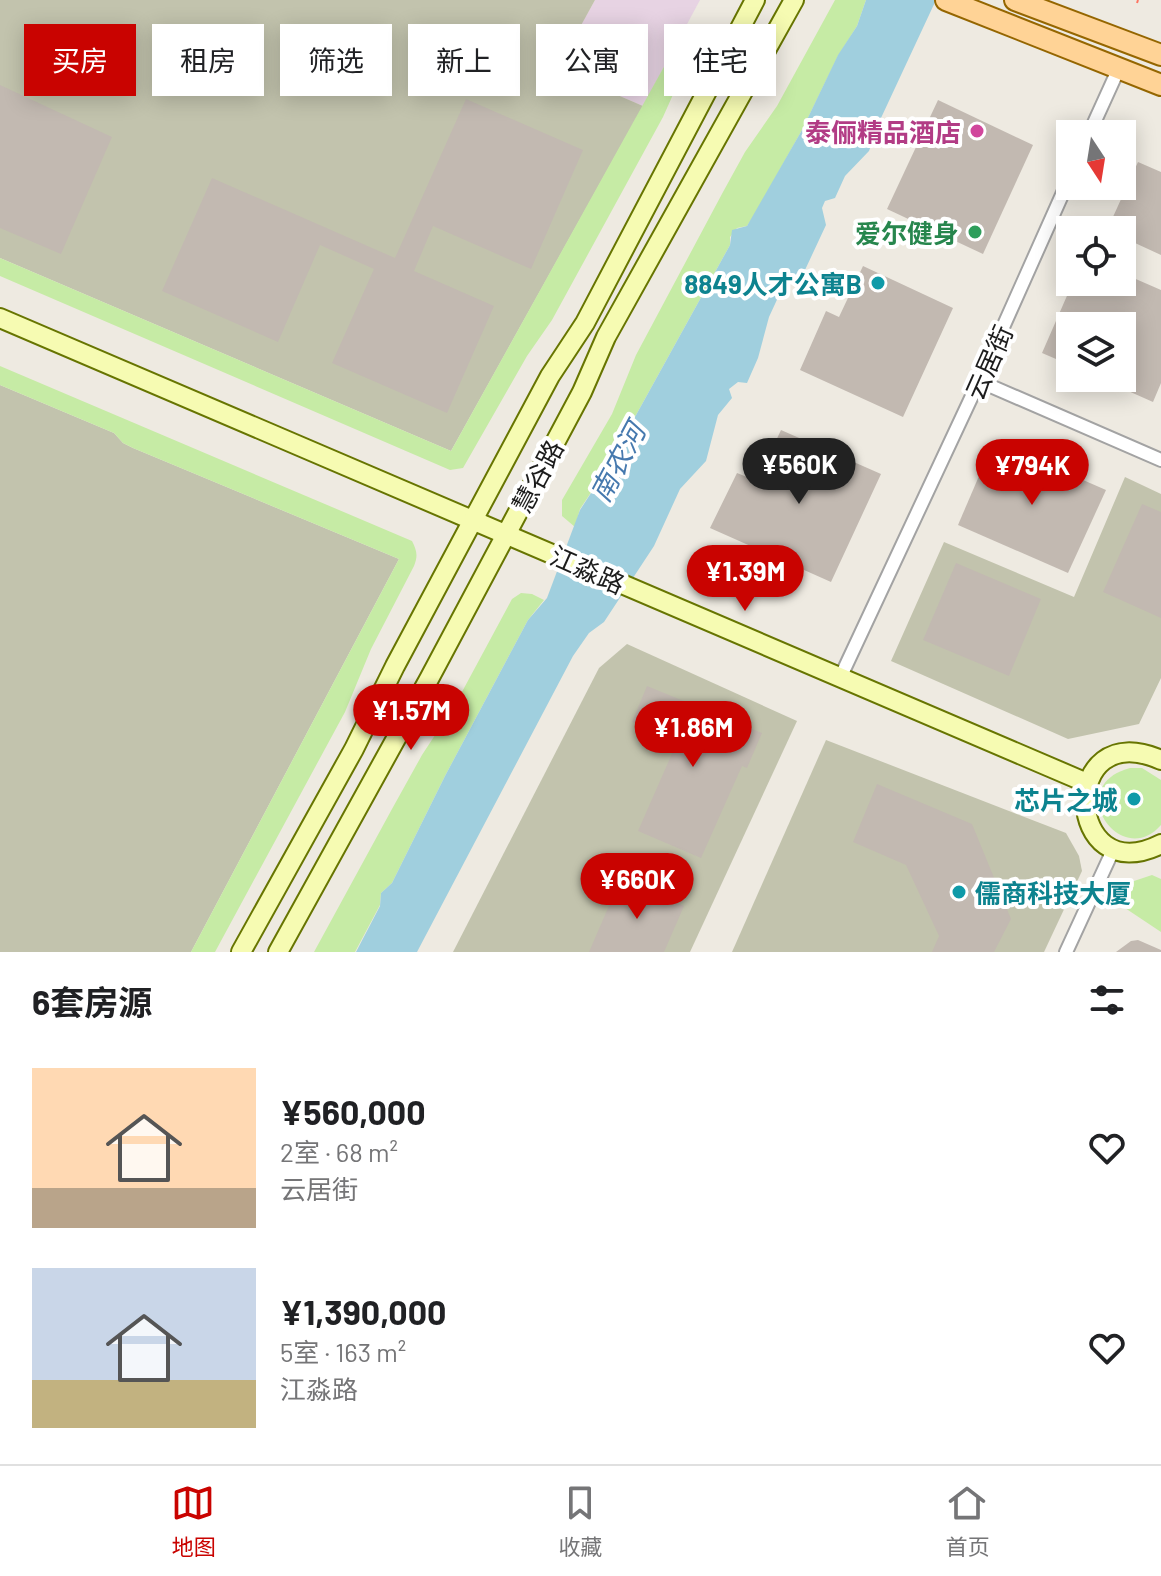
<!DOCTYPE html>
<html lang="zh">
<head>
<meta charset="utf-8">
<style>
	body { margin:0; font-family:Barlow,"Noto Sans SC",sans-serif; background:#f6f6f6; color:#202124; height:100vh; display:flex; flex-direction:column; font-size:30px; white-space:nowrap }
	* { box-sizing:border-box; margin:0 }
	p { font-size:26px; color:#757577 }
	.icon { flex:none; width:44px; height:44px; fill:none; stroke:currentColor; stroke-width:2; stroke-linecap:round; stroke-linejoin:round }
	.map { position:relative; height:952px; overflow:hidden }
	.sheet { display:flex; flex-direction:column; background:#fff; flex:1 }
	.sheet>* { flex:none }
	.hud { position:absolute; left:24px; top:24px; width:1114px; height:72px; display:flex; gap:16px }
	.needle { width:52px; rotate:168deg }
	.tools { position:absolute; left:1056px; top:120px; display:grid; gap:16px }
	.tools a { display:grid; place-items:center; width:80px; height:80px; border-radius:0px; background:#fff; box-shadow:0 4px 20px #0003; font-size:40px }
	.price { position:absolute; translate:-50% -68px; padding:0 18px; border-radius:28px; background:#c90300; color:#fff; font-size:26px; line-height:52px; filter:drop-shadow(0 2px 4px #0008) }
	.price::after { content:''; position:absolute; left:50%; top:48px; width:24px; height:18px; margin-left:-12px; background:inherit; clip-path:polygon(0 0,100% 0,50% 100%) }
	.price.current { background:#222; color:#fff }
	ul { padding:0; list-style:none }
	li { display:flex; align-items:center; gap:24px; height:200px; padding:0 32px }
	li span { display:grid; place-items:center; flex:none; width:224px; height:160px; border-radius:0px; color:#555 }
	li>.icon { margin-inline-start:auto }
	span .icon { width:96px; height:96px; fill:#fffc; stroke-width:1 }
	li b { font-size:34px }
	h2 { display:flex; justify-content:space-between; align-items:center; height:96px; padding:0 32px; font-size:34px }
	.chip { padding:0 28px; border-radius:0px; background:#fff; box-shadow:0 4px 20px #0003; font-size:28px; line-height:72px }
	.chip.current { background:#c90300; color:#fff }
	.tab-bar { display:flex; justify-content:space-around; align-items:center; height:112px; border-top:2px solid #e0e0e0; background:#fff; font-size:22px; color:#757577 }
	.tab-bar a { display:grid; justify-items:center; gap:4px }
	.tab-bar .current { color:#c90300 }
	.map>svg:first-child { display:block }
</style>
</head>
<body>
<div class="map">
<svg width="1161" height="952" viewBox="0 0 1161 952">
	<rect width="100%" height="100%" fill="#eeeae1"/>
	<polygon fill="#e7d3e3" points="595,0 700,0 643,106 556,69"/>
	<g fill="#c2c3ad">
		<polygon points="0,0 595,0 557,69 643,106 451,451 0,258"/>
		<polygon points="0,385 114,433 123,443 133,448 399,559 191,952 0,952"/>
		<polygon points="1125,477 1161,494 1161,678 1139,724 1068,739 891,661 944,542 1074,597"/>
		<polygon points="627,644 797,721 690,952 453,952 599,668"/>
		<polygon points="826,740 1066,833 1079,856 1082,871 1044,952 732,952"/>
	</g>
	<g fill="#c6eba5">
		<polygon points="835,0 866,0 857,26 838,56 802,130 755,214 747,226 737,228 730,237 730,245 604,473 580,509 575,527 562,516 562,500 612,414 636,355 723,192 745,152 777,106"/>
		<polygon points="681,36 696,43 663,117 552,320 527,356 463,468 450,470 0,276 0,258 451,451"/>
		<path d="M 0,366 L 412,541 C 417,551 418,556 414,566 L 371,649 L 345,712 L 215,952 L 191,952 L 399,559 L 133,448 L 123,443 L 114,433 L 0,385 Z"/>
		<polygon points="521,593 532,594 544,600 528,620 445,776 392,883 381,893 380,905 355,952 314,952 392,809 422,755 456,703 512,599"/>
		<path d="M 1130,768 L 1142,768 L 1161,780 L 1161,825 C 1121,871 1062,786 1130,768 Z"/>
		<polygon points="1152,875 1161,879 1161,932 1116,902 1125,884"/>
	</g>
	<polygon fill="#a0cfde" points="866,0 936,0 881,118 869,151 845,176 835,198 825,201 822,208 826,225 805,270 781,291 769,317 758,358 747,383 738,382 729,389 732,398 718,415 706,461 680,489 654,546 604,622 589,633 573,656 417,952 356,952 380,906 381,893 392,883 445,776 528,620 547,598 580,510 604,473 730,245 732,230 747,226 802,130 838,55 857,26"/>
	<g fill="#c2b9b1">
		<polygon points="0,85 112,137 61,254 0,228"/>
		<polygon points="466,99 583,150 531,269 433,226 414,271 494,306 447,413 332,363 374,269 320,245 278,342 162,291 212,178 395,258"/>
		<polygon points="938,100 1033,145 983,254 887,209"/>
		<polygon points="1138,162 1161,172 1161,255 1122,237 1122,230 1107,230"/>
		<polygon points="863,266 953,308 903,417 800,370 826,311 839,317"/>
		<polygon points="1122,273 1161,290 1161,383 1153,402 1099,378 1122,378 1122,326 1070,326 1070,365 1042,353 1073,282 1122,282"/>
		<polygon points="781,430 881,474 831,582 710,528 737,473 757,481"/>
		<polygon points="994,441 1106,490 1068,573 958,525"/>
		<polygon points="1142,504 1161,512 1161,618 1103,592"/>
		<polygon points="956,563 1041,599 1009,676 923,640"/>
		<polygon points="647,686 762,733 747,768 742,766 701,858 638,831 678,740 632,722"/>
		<polygon points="877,784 972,824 1011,919 994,952 932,952 939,936 906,865 853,842"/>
		<polygon points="621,878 684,906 664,952 589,952"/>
		<polygon points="1138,940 1161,950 1161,952 1116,952 1131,941"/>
	</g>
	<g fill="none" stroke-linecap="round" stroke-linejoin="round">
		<g stroke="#a3a3a3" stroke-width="16">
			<g id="street">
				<polyline points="1089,134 1119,68"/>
				<polyline points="979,381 1161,460"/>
				<polyline points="841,676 979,381 1070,177"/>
				<polyline points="1066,952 1114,848"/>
			</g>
		</g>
		<g stroke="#677501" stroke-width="22">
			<g id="secondary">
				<polyline points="0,318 1087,783"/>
				<path d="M 1161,760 C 1057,714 1064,893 1161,844"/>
				<polyline points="241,952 354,749 395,666 550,376 585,323 755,0"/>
				<polyline points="278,952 429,679 582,392 606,337 794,0"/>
			</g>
		</g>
		<g stroke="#956600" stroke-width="24">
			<g id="primary">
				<polyline points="946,0 1161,85"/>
				<polyline points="1015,0 1161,55"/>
			</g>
		</g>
		<polyline stroke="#fe7562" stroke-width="2" stroke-dasharray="4 4" stroke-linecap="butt" points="1137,3 1138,0"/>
		<use href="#street" stroke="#fff" stroke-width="12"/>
		<use href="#secondary" stroke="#f6fbb2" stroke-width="18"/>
		<use href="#primary" stroke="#ffd396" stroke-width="20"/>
	</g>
	<circle fill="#d1479c" stroke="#fff" stroke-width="3" cx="977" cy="131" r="8"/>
	<circle fill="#2e9e5b" stroke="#fff" stroke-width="3" cx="975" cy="232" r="8"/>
	<g fill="#0f9aa8" stroke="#fff" stroke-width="3">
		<circle cx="878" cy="283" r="8"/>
		<circle cx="1134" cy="799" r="8"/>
		<circle cx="959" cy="892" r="8"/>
	</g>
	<g text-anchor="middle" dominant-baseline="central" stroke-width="8" stroke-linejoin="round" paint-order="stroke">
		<g font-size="26" font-weight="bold" fill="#b23c85" stroke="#fff" text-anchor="end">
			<text x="961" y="131">泰俪精品酒店</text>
		</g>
		<g font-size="26" font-weight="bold" fill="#27864d" stroke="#fff" text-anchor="end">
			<text x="959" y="232">爱尔健身</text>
		</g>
		<g font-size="26" font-weight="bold" fill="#0d838f" stroke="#fff" text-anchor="end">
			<text x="862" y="283">8849人才公寓B</text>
			<text x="1118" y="799">芯片之城</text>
			<text x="975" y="892" text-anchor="start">儒商科技大厦</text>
		</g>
		<g font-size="26" fill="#1c1c1c" stroke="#fff">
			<text transform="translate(988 362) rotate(-66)">云居街</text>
			<text transform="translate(537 476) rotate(-62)">慧谷路</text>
			<text transform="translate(588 569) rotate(24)">江淼路</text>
		</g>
		<g font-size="28" font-style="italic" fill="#4679ae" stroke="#fff">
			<text transform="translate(617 462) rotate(-62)">南农河</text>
		</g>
	</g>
</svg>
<div class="tools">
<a><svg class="needle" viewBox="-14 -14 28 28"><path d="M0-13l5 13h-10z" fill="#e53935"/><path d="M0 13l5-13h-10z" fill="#757577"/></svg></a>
<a><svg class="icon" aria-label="locate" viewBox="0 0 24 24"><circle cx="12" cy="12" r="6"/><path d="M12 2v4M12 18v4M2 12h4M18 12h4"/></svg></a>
<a><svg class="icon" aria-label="layers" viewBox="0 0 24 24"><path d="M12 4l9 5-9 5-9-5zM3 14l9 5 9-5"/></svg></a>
</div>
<b class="price current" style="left:799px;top:506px">¥560K</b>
<b class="price" style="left:1032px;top:507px">¥794K</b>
<b class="price" style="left:745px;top:613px">¥1.39M</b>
<b class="price" style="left:411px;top:752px">¥1.57M</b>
<b class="price" style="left:693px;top:769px">¥1.86M</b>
<b class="price" style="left:637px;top:921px">¥660K</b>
<div class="hud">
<a class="chip current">买房</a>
<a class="chip">租房</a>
<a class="chip">筛选</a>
<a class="chip">新上</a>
<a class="chip">公寓</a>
<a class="chip">住宅</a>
</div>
</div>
<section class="sheet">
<h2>6套房源<svg class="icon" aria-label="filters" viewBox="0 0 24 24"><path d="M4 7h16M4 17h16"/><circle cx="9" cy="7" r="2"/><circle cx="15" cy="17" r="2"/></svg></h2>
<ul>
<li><span style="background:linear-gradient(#ffd9b3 75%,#b9a48a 0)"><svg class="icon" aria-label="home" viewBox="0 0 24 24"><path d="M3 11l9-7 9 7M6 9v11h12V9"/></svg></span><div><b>¥560,000</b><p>2室 · 68 m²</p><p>云居街</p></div><svg class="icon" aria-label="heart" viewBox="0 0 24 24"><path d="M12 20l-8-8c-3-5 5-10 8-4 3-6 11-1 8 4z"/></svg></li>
<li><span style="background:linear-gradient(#c9d6e8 70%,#c2b280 0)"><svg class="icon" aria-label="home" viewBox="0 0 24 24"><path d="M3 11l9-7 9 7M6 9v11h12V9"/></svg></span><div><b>¥1,390,000</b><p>5室 · 163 m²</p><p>江淼路</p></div><svg class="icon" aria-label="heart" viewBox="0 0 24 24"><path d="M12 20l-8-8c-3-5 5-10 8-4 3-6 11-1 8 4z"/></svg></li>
</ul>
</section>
<nav class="tab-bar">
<a class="current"><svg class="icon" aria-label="map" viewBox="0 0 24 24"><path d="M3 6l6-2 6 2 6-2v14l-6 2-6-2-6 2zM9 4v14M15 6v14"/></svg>地图</a>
<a><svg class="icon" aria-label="saved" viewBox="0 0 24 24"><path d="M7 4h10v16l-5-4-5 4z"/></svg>收藏</a>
<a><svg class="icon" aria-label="home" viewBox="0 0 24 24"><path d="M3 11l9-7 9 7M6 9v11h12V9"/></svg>首页</a>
</nav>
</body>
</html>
